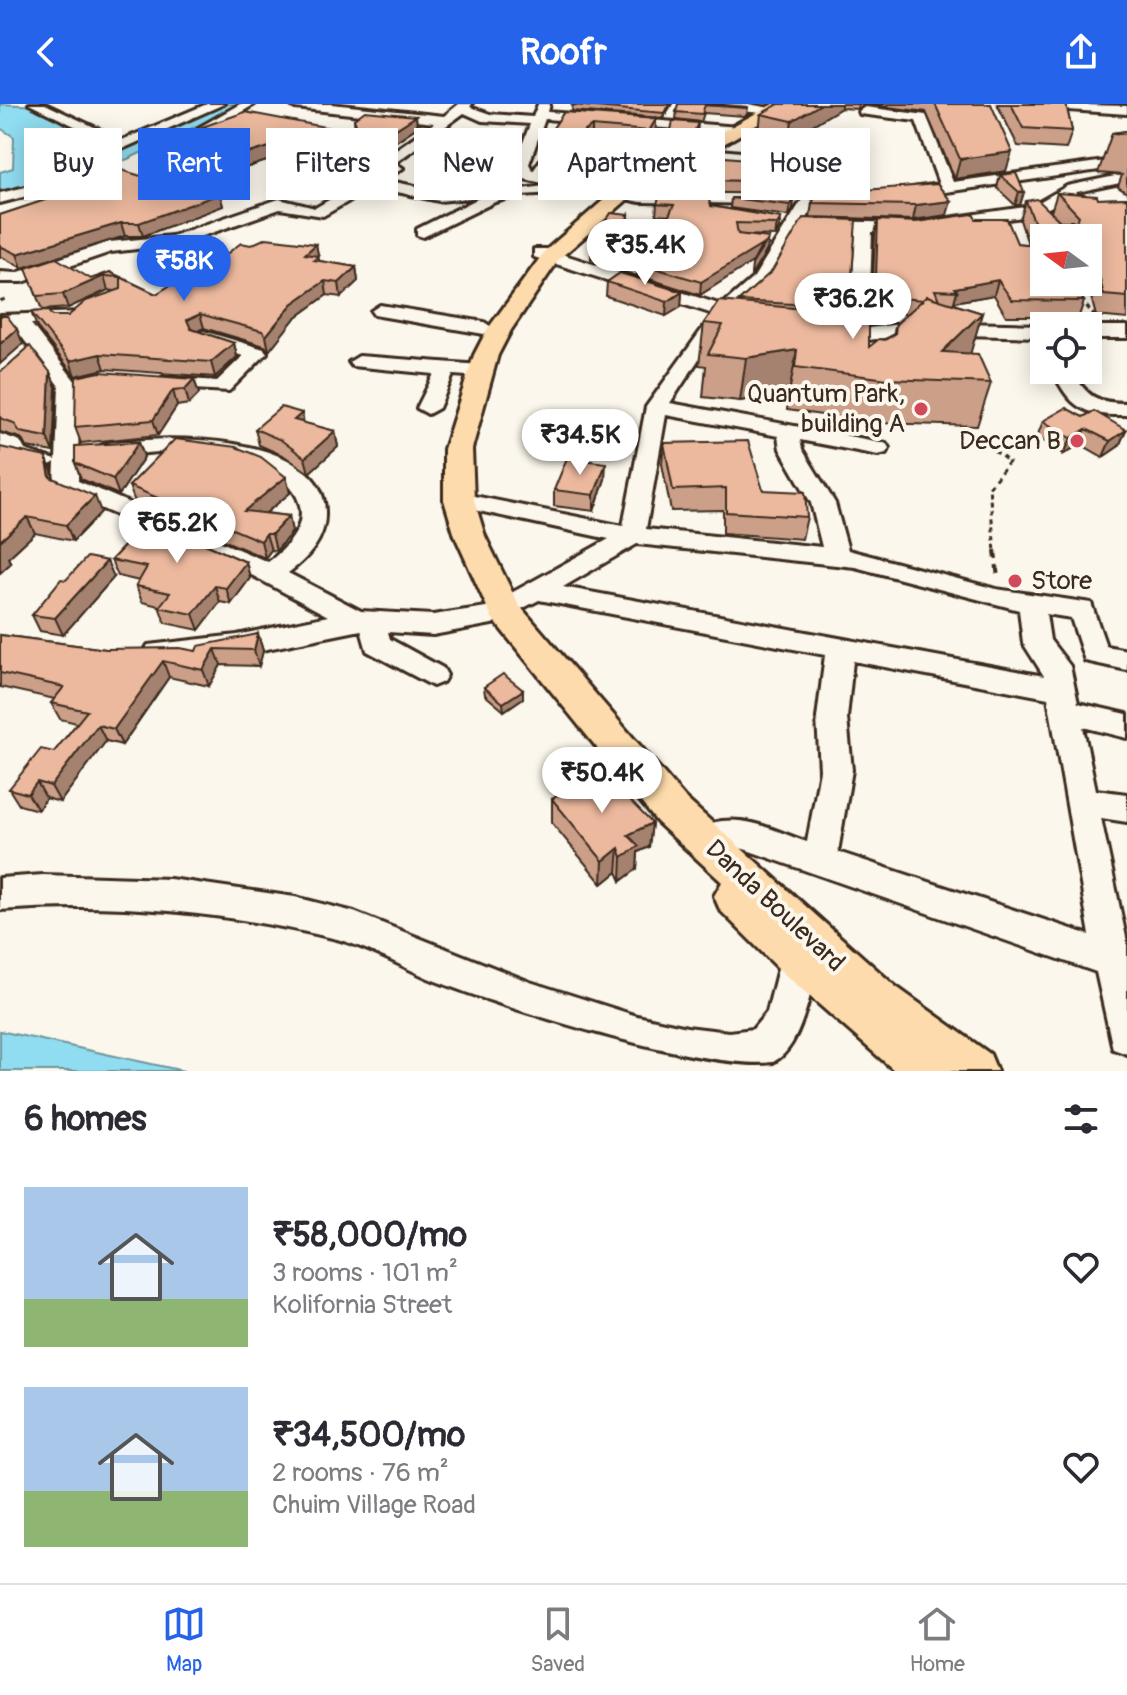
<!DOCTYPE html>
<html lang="en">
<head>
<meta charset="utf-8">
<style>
	body { margin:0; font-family:Pangolin,sans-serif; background:#f7f7f7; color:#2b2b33; height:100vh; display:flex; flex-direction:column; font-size:30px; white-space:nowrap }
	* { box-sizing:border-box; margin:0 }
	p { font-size:26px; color:#7c7c81 }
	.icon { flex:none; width:44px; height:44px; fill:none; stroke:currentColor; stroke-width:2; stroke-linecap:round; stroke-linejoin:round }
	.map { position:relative; height:967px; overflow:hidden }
	.sheet { display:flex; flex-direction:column; background:#fff; flex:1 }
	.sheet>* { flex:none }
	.hud { position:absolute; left:24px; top:24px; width:1080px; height:72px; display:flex; gap:16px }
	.needle { width:52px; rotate:285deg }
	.buttons { position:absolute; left:1030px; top:120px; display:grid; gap:16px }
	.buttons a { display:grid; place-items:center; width:72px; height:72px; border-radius:0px; background:#fff; box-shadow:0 4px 20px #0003; font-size:40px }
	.price { position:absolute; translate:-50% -68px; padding:0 18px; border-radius:28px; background:#fff; color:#222; font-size:26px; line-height:52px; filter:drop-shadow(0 2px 4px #0008) }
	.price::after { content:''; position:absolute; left:50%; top:48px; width:24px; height:18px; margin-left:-12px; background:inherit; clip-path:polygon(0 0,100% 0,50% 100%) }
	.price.on { background:#2563eb; color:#fff }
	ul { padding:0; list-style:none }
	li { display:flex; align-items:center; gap:24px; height:200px; padding:0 24px }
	li span { display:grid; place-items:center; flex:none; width:224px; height:160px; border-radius:0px; color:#555 }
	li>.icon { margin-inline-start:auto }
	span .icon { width:96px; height:96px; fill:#fffc; stroke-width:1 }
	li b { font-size:34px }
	h2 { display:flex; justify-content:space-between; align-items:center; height:96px; padding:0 24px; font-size:34px }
	.pill { padding:0 28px; border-radius:0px; background:#fff; box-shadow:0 4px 20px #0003; font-size:28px; line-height:72px }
	.pill.on { background:#2563eb; color:#fff }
	header { display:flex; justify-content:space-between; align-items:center; height:104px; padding:0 24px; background:#2563eb; color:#fff; font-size:36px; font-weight:800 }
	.menu { display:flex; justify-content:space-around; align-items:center; height:112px; border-top:2px solid #e1e1e2; background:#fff; font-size:22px; color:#7c7c81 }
	.menu a { display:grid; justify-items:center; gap:4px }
	.menu .on { color:#2563eb }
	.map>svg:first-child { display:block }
</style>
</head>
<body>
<header><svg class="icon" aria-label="back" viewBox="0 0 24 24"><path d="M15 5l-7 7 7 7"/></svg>Roofr<svg class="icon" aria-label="share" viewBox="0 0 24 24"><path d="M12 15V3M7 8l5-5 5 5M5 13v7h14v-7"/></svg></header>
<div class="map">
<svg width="1127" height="967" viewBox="0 0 1127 967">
	<rect width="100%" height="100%" fill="#fbf7ec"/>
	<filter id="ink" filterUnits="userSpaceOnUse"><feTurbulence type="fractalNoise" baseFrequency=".0125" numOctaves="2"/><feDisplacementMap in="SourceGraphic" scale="16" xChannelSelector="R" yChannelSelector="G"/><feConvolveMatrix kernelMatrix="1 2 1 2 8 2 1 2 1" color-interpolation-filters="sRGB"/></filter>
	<g filter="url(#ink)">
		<g fill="#90dcf0" stroke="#6e959c" stroke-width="2">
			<polygon points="0,0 39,2 109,46 149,34 222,0 243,0 128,55 0,93 0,68 13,64 14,33 0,24"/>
			<polygon points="0,927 184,967 0,967"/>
		</g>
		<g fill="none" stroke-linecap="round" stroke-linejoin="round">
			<g stroke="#3b2a1e" stroke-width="6">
				<g id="minor">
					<polygon points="29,0 45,0 122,36 207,0 224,0 122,45"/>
					<polygon points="240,0 255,0 210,27 198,24"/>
					<path d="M 289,0 L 331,0 L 444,12 L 459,0 L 472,0 L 470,3 L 490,10 L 533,13 L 538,0 L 550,0 L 548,8 L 739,23 L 744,24 L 744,30 L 545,15 L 529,60 L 533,67 L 546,48 L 551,47 L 558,51 L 549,64 L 566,67 L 568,70 L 563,74 L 640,88 L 765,90 L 773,95 L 765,100 L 640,98 L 561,82 L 560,88 L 555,89 L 521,91 L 495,98 L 423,133 L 417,131 L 417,125 L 481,93 L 439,97 L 374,83 L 323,112 L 280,105 L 180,140 L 111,148 L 23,178 L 0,178 L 0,168 L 16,169 L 109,138 L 172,132 L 279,95 L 315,104 L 383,65 L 378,64 L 378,58 L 434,19 L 295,4 ZM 464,9 L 482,17 L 530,20 L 515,60 L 524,75 L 552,81 L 499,88 L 492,83 L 439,87 L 385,76 L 403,64 L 395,59 Z"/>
					<polygon points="695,0 748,0 781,6 775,10 701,4"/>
					<polygon points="1033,0 1127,2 1127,10 1039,4"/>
					<polygon points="865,3 926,11 953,78 1127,54 1127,62 904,94 896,89 899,86 939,80 916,17 860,10 859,7"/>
					<polygon points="594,36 661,43 668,47 666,51 707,54 714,58 707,62 583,50 583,44"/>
					<polygon points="699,44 784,52 791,56 786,66 754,66 747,62 759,58 694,51 694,45"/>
					<polygon points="1120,71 1127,74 1125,78 1077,88 1036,111 913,129 872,128 870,187 861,192 852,187 856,128 819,127 811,122 819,117 913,119 1032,102 1067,82"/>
					<polygon points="72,72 77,73 77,79 0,99 0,89"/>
					<path d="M 803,94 L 816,97 L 767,180 L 714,232 L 670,299 L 886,339 L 889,344 L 886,349 L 878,351 L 800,336 L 802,345 L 835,399 L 848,446 L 996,485 L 1091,499 L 1106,542 L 1127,546 L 1127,566 L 1085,557 L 1071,514 L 1046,510 L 1050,536 L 1070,562 L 1078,599 L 1127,610 L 1127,634 L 1083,623 L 1096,686 L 1127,690 L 1127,718 L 1101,714 L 1127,838 L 1127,950 L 1113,945 L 1096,868 L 744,745 L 723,742 L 704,750 L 692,746 L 688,736 L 692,726 C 736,705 764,723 807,738 L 820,666 L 817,614 L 825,551 L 539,496 L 492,520 L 433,531 L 388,528 L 390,535 L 443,564 L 447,571 L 443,578 L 433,582 L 367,547 L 361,526 L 237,551 L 158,558 L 148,555 L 144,548 L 148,541 L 237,531 L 328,512 L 233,461 L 58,386 L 54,381 L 55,358 C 47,366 16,363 7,354 C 0,347 0,340 0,330 L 20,337 L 25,346 L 56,356 L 59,282 L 15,224 L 0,223 L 0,211 L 81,208 L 81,216 L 74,218 L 31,220 L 79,282 L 78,377 L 268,458 C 331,412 295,367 232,352 C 205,346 175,346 147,349 C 134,350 118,354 104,352 C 97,351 99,351 95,346 C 103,336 123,338 135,337 C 185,332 325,334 325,408 C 326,435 308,454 288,469 L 361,507 L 433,511 L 486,503 L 609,435 L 451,401 L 447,396 L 451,391 L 459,389 L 623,422 L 646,303 L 713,210 L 534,153 L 534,145 L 546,145 L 722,201 L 754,173 ZM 666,311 L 778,332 L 780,345 L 811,399 L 822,443 L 646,425 ZM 637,440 L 855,463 L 1019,506 L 1023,539 L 1044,572 L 563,483 ZM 853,557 L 1048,594 L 1090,831 L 838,748 L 852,666 L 847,614 Z"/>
					<polygon points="380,201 484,218 493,224 484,230 374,211 371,207"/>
					<polygon points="916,218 1044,221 1047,222 1044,233 916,230 836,240 826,234 836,228"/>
					<rect x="1088" y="222" width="39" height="12"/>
					<polygon points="203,227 264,245 267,249 229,287 156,283 153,279 163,273 217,277 243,252 196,237 193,233"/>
					<polygon points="359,252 481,261 491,267 481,273 453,271 439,304 428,310 417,304 434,270 352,262 349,258"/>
					<path d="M 1052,266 L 1072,266 C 1086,293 1097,299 1127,299 L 1127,311 C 1084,312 1071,305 1052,266 Z"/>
					<path d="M 43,771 L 170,775 L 295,793 L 354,808 L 530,878 L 637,912 L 687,923 L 729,928 L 753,925 L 767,908 L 786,832 L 799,827 L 812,832 C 821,854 811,892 803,914 C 797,931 789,950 773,958 C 706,967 495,902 426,873 C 397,860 367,843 337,835 C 226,808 114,797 0,806 L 0,774 Z"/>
				</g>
			</g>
			<g stroke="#3b2a1e" stroke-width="6">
				<polygon id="major" points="773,0 793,0 628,95 559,155 511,226 498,251 472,345 474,396 485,432 518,500 685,694 895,882 990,950 997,967 895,967 781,867 720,806 714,792 722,778 657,718 492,514 455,432 444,396 444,345 474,251 487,226 545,147 614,87"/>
			</g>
			<g stroke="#3b2a1e" stroke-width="3" stroke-dasharray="5 4" stroke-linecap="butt">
				<polyline points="1081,195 1095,213"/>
				<polyline points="0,197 5,195"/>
				<polyline points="980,336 1009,358 989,383 995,448"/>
			</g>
			<polyline stroke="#3b2a1e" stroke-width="4" stroke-dasharray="9 6" stroke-linecap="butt" points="995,446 998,475"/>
			<use href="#minor" fill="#fbf7ec" fill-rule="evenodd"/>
			<use href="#major" fill="#fedbac" fill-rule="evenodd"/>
		</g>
		<g fill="#cb9f88" stroke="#3b2a1e" stroke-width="2" fill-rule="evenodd">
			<polygon points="573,0 672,0 663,14 572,7"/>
			<polygon points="678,0 748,3 747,11 744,12 704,9 701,18 676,15"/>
			<polygon points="779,0 991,0 1006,67 955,75 926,8 865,0 857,5 841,4 789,35 759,28 761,10"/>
			<polygon points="997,0 1066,0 1072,27 1066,45 1018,42"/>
			<polygon points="564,8 656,27 649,39 592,34 583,40 638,46 637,58 634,64 623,63 620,72 606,76 585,74 554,62 554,50 557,45 547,45 547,33"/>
			<polygon points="416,12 417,23 367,57 355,27 354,15"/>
			<polygon points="202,23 330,24 332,36 239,66 199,44 196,32 203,29"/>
			<polygon points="1127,27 1127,89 1118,83 1122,71 1098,69 1112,29"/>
			<polygon points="670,31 697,31 693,40 685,45 669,44"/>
			<polygon points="691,50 796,78 794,90 665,88 665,75 708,73 684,70 685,58"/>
			<polygon points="1000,71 1024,88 1020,101 1015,101 997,84"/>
			<polygon points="228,75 231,87 220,91 223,102 143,132 125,132 22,164 2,153 0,153 0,111 56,93 53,83 157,77"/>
			<polygon points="937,80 947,111 913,116 810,113 812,99"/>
			<polygon points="1057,89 1098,95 1127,94 1127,215 1096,212 1087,178 1088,134 1044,134 1044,142 1028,140 1020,116 1026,97 1051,108"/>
			<polygon points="731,94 794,94 793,105 788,112 730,104"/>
			<polygon points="657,100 711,102 781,114 779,125 775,132 746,131 767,146 751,172 753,157 700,191 637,171 638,159 651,150 669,112 656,111"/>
			<path d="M 976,115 L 1017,139 L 1084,197 L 1079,212 L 1006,212 L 994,191 L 954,198 L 953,200 L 982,209 L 970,249 L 991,279 L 977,322 L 876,319 L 787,306 L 789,289 L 740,297 L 703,293 L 706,262 L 699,261 L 704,219 L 739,199 L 739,197 L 852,172 L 866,179 L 873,174 L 875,130 L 878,116 L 916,118 ZM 867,206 L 907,210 L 896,220 L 893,231 L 869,243 L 866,211 Z"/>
			<polygon points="629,124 609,157 591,155 591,141"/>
			<polygon points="316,140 319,157 356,163 358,177 341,193 327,191 295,214 269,247 265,242 204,224 198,227 234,239 237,253 215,273 105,265 75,272 37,223 31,208 52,212 68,212 115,187 108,186 68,204 42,206 26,164 91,175 110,168 156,190 186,181 251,141"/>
			<polygon points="620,169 682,188 681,203 666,212 606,192 607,178"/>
			<polygon points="0,267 50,268 56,283 53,348 27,343 21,334 0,328"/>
			<polygon points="194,275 199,290 189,300 177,302 158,331 81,339 75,323"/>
			<polygon points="1083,313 1126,326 1119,342 1103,353 1080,340 1064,350 1037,333 1043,317"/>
			<polygon points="304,319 335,327 338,343 309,369 284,352 259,341 255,325"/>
			<polygon points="139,338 144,353 119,391 81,375 75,359"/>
			<polygon points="664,339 763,386 807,413 802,435 723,429 723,406 671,407 662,360"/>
			<polygon points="46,353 54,374 101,408 73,437 35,429 8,454 11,459 0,469"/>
			<polygon points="286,373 290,389 266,409 289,412 292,428 276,447 271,446 265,454 135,398 129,382"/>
			<polygon points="605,375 594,407 554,402 554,386"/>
			<polygon points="137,410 246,458 250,474 231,500 220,498 199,526 165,519 159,502 142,498 136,482 139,477 118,472 111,456 130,436 126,424"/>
			<polygon points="114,473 63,531 40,527 32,511 66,476"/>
			<polygon points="258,530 263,547 259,562 221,561 209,582 169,573 122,641 106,637 60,698 46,694 38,706 19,701 9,685 54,648 77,619 60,615 51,599 55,595 0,583 0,531 106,545 196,547"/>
			<polygon points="484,583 523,586 523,594 504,607 485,591"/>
			<polygon points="552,695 652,719 649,743 638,748 637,765 621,777 617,768 602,780 552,719"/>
		</g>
		<g fill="#a5826f" stroke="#3b2a1e" stroke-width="2">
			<polygon points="669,0 672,0 663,14 664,9"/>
			<polygon points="821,0 841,0 841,4 789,35 792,17"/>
			<polygon points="858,0 865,0 857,5"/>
			<polygon points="416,12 417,23 367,57 365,45"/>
			<polygon points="656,15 656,27 649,39 649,27"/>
			<polygon points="698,19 697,31 693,40 685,45 686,33"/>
			<polygon points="592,22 592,34 581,42 581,30"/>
			<polygon points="330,24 332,36 239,66 237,53"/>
			<polygon points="638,46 637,58 634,64 634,51"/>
			<polygon points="1012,48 1006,67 955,75 960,55"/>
			<polygon points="623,50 623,63 620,72 606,76 606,64"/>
			<polygon points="228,75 231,87 220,91 223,102 143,132 139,119 203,83"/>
			<polygon points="1019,88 1024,88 1020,101 1015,101"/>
			<polygon points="794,94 793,105 788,112 790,101"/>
			<polygon points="951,97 947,111 913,116 916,101"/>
			<polygon points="629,111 629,124 609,157 610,143"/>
			<polygon points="781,114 779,125 775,132 777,120"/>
			<polygon points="121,119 125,132 22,164 17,150"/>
			<polygon points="769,134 767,146 751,172 752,160 754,157 700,191 701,178"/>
			<polygon points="316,140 321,166 305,150"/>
			<polygon points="356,163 358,177 341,193 339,179"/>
			<polygon points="104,172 108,186 68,204 63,190"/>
			<polygon points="998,176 994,191 954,198 957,187 955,184"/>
			<polygon points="325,177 327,191 295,214 269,247 266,232 292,200"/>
			<polygon points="682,188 681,203 666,212 667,198"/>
			<polygon points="982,209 970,251 942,248"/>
			<polygon points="200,210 204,224 191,230 187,216"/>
			<polygon points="17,225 23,240 0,260 0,240"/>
			<polygon points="234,239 237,253 215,273 211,258"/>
			<polygon points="797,246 789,289 740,297 746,254"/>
			<polygon points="100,250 105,265 75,272 70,257"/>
			<polygon points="50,268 56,283 53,348 47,333"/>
			<polygon points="194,275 199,290 189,300 185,285"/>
			<polygon points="173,286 177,302 158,331 153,316"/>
			<polygon points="302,309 305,325 294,316"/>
			<polygon points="1086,325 1080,340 1064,350 1071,334"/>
			<polygon points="1126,326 1119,342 1103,353 1110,337"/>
			<polygon points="335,327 338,343 309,369 305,354"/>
			<polygon points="139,338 144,353 119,391 113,375"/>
			<polygon points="46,353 52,368 57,389 50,373"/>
			<polygon points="606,359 605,375 594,407 594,391"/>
			<polygon points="286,373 290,389 249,423 244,407"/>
			<polygon points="95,392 101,408 73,437 66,421"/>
			<polygon points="289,412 292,428 276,447 272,430"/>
			<polygon points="27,413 35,429 8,454 11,459 0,469 0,437"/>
			<polygon points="266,430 271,446 265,454 261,437"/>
			<polygon points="107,457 114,473 63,531 55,514"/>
			<polygon points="246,458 250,474 231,500 226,484"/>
			<polygon points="215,482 220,498 199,526 193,510"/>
			<polygon points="258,530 263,547 259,562 254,546"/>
			<polygon points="215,545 221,561 209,582 203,566"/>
			<polygon points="163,557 169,573 122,641 114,625"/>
			<polygon points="523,586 523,594 504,607 503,599"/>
			<polygon points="98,621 106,637 60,698 51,682"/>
			<polygon points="37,678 46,694 38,706 28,690"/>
			<polygon points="652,719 649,743 638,748 637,765 621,777 622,753 628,731"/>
			<polygon points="619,744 617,768 602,780 603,757"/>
		</g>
		<g fill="#ecb99e" stroke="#3b2a1e" stroke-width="2">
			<polygon points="573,0 669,0 664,9 572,1"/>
			<polygon points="678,0 711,0 748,3 745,4 705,1 702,10 676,8"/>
			<polygon points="779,0 821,0 792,17 761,10"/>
			<polygon points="935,0 991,0 1012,48 960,55"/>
			<polygon points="1011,0 1066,0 1072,27 1023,24"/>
			<polygon points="365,7 416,12 365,45 354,15"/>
			<polygon points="245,8 330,24 237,53 196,32 210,25 202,23"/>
			<polygon points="564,8 656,15 649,27 592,22 581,30 581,40 638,46 634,51 623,50 620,60 606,64 585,62 554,50 561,38 557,34 547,33"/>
			<polygon points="673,17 698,19 694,28 686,33 670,31"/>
			<polygon points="1127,27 1127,30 1112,29"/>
			<polygon points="691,50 780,58 787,56 796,78 665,75 667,70 708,73 718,67 708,59 685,58"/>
			<polygon points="203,63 228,75 203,83 220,90 139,119 121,119 17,150 0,142 0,111 66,89 53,83 115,64 157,77"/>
			<polygon points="1016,69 1024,88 1019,88 1000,71"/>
			<polygon points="937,80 951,97 916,101 812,99 817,90"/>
			<polygon points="1057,89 1097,92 1098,95 1127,94 1127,193 1104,191 1091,142 1088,134 1087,134 1081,124 1035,120 1026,97 1037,95 1060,117 1077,117 1079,112"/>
			<polygon points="660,91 708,93 711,102 781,114 777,120 736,119 738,130 769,134 752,160 762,141 701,178 638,159 651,150 674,101 657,100"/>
			<polygon points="731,94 794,94 790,101"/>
			<polygon points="611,109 629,111 610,143 591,141"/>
			<polygon points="973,110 976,115 1007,115 1017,139 1043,142 1044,178 1070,178 1084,197 1012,196 998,176 955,184 957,187 935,186 939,196 927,192 923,196 868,191 869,196 848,195 847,203 739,197 772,167 803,114 856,116 852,172 866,179 876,172 878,116 916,118"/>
			<polygon points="266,134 316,140 305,150 318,152 314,156 356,163 339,179 325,177 292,200 266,232 262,227 200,210 187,216 191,225 234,239 211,258 100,250 70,257 31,208 48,207 52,212 68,212 86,197 121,185 121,173 104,172 63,190 37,192 26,164 56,154 91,175 110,168 156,190 174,179 186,181 241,139 251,141"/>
			<polygon points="620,169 682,188 667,198 607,178"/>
			<polygon points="927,192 982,209 942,248 978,250 991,279 887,275 795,263 797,246 746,254 708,250 723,221 704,219 719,197 869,211 869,243 879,235 885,236 895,230 896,220"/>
			<polygon points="0,212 7,212 17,225 0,240"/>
			<polygon points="30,242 50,268 47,333 20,328 14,319 0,314 0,267 3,266"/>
			<polygon points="100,268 194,275 185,285 173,286 153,316 75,323 76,273"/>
			<polygon points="281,303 302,309 294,316 335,327 305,354 281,336 255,325"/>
			<polygon points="1066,304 1083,313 1094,307 1126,326 1110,337 1086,325 1071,334 1043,317"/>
			<polygon points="175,335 236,343 261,353 286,373 244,407 289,412 272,430 266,430 261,437 129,382"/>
			<polygon points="748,337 763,386 805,388 807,413 726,408 726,384 673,386 664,339"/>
			<polygon points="139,338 113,375 75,359 75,342"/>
			<polygon points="0,343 46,353 50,373 95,392 66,421 27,413 0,437"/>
			<polygon points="567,354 606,359 594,391 554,386"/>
			<polygon points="137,410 246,458 226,484 215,482 193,510 159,503 170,489 136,482 147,463 111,456 140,426 126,424"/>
			<polygon points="87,453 107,457 55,514 32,511 61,475 66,476"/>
			<polygon points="258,530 254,546 215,545 203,566 163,557 114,625 98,621 51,682 37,678 28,690 9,685 41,645 54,648 87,607 51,599 64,583 0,569 0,531 106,545 180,544 196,547 198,542"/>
			<polygon points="503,570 523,586 503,599 484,583"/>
			<polygon points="599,665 652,719 628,731 639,742 622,753 619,744 603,757 552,695"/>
		</g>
	</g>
	<g fill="#d1495b" stroke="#fbf7ec" stroke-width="3">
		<circle cx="921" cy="305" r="8"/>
		<circle cx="1077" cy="337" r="8"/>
		<circle cx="1015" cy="477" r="8"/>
	</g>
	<g text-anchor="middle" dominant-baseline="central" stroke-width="8" stroke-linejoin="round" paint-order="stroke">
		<g font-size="26" fill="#3b2a1e" stroke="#fbf7ec" text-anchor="end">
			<text x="905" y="290">Quantum Park,<tspan x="905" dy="30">building A</tspan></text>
			<text x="1061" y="337">Deccan B</text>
			<text x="1031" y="477" text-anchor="start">Store</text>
		</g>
		<g font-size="26" fill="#3b2a1e" stroke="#fbf7ec">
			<text transform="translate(775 802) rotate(43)">Danda Boulevard</text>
		</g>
	</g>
</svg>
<div class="buttons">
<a><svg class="needle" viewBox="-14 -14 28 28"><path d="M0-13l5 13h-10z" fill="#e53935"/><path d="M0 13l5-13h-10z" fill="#7c7c81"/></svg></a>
<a><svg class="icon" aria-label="locate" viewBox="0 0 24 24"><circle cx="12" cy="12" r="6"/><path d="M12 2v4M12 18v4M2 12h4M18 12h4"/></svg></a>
</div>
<b class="price" style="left:645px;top:183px">₹35.4K</b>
<b class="price on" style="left:184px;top:199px">₹58K</b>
<b class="price" style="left:853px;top:237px">₹36.2K</b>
<b class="price" style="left:580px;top:373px">₹34.5K</b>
<b class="price" style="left:177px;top:461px">₹65.2K</b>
<b class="price" style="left:602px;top:711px">₹50.4K</b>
<div class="hud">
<a class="pill">Buy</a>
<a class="pill on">Rent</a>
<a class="pill">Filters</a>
<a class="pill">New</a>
<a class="pill">Apartment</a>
<a class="pill">House</a>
</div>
</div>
<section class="sheet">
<h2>6 homes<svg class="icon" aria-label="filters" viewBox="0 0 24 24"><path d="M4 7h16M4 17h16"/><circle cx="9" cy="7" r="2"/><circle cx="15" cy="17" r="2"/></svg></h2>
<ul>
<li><span style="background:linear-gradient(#a9c7e8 70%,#8fb573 0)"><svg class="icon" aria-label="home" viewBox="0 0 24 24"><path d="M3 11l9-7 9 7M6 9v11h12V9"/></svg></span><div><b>₹58,000/mo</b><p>3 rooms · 101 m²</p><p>Kolifornia Street</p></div><svg class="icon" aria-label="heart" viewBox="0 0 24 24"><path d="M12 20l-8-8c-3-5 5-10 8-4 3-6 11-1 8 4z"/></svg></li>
<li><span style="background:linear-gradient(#a9c7e8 65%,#8fb573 0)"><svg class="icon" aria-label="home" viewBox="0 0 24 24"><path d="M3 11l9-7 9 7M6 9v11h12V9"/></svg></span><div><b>₹34,500/mo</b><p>2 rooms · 76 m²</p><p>Chuim Village Road</p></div><svg class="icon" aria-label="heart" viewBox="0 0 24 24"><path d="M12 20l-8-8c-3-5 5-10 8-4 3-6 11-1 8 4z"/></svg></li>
</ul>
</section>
<nav class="menu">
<a class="on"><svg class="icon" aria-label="map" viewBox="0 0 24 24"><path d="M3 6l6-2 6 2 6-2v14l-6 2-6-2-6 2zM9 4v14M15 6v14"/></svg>Map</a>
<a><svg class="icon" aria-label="saved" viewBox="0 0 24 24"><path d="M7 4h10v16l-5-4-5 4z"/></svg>Saved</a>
<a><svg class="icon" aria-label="home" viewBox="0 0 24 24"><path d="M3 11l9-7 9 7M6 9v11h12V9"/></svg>Home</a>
</nav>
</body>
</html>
